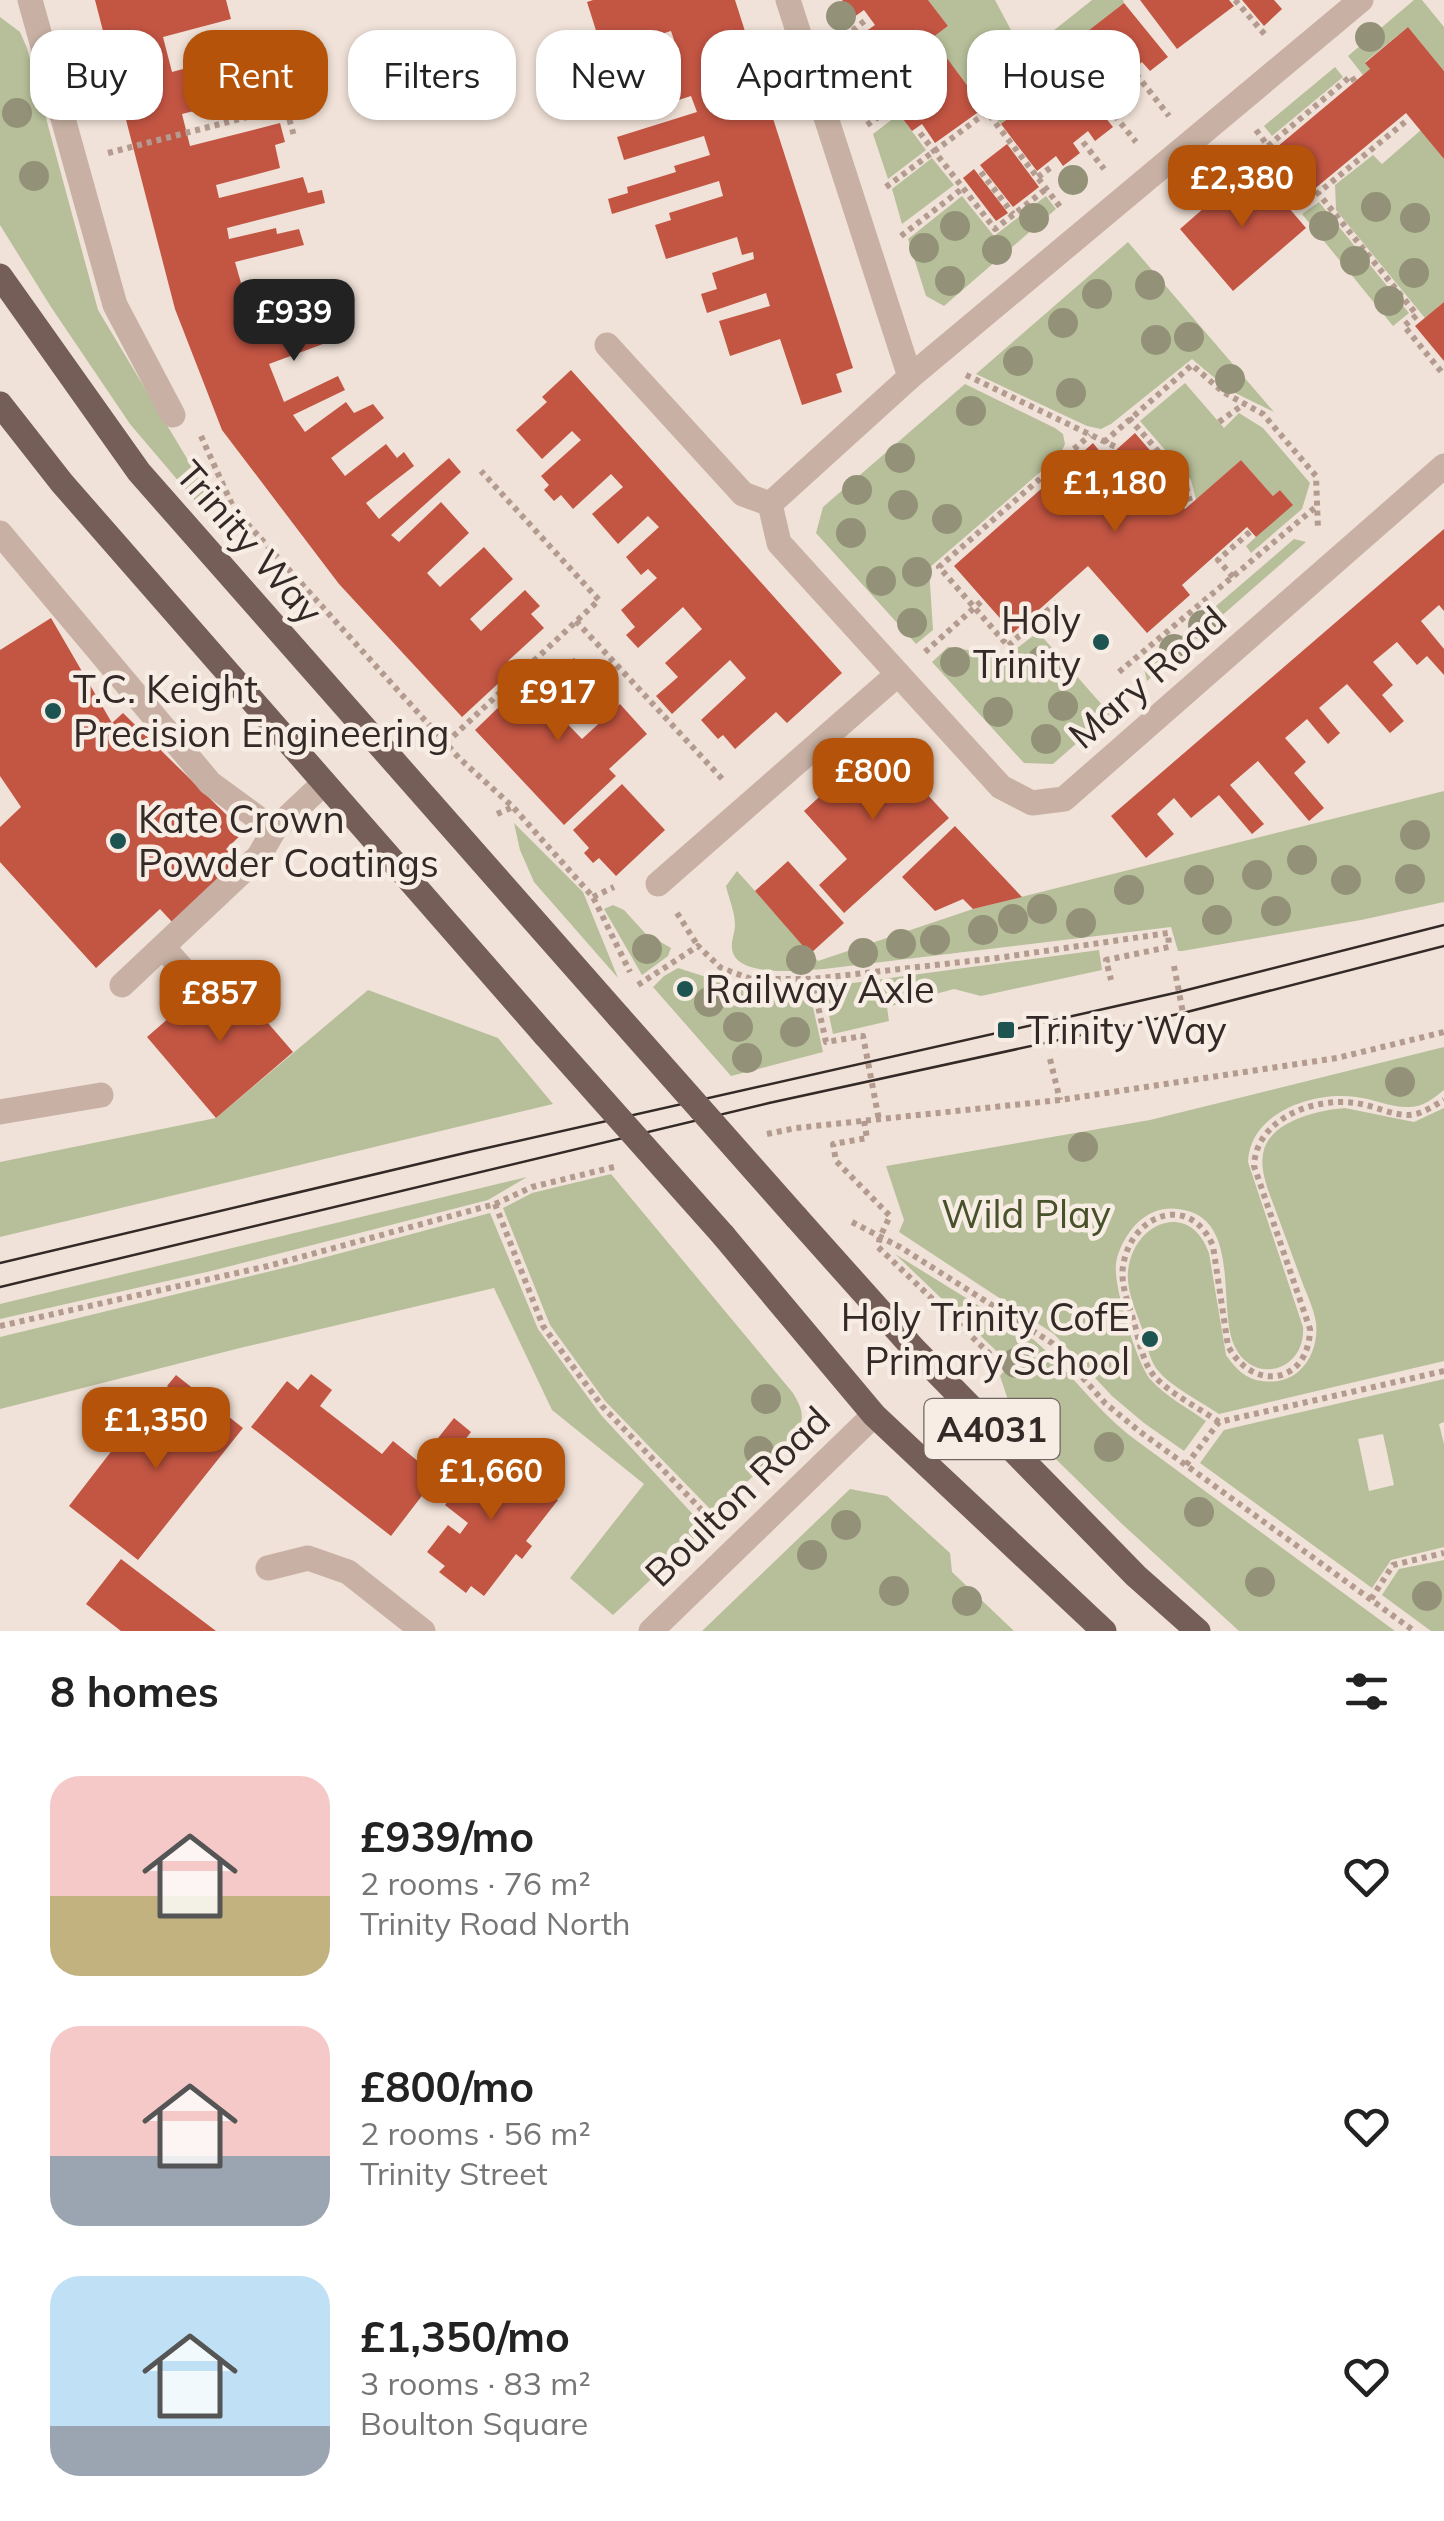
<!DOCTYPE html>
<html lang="en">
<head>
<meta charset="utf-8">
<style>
	body { margin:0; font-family:Mulish,sans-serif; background:#f2f2f2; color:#222; height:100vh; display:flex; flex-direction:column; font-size:38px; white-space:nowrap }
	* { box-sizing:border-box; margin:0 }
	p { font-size:32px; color:#767676 }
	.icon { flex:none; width:55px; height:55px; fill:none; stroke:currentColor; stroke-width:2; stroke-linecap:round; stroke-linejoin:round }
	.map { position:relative; height:1631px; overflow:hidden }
	.details { display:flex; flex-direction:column; background:#fff; flex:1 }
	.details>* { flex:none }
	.top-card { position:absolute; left:30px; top:30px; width:1385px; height:90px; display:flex; gap:20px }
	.price { position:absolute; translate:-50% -85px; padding:0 22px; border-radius:20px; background:#b45309; color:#fff; font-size:32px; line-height:65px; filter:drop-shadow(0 2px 5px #0008) }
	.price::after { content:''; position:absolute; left:50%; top:60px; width:30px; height:22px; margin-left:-15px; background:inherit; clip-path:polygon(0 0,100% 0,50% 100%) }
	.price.current { background:#222; color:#fff }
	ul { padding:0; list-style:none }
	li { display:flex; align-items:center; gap:30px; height:250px; padding:0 50px }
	li span { display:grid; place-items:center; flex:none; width:280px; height:200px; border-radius:30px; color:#555 }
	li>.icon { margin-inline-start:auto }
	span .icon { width:120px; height:120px; fill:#fffc; stroke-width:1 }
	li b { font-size:42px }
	h2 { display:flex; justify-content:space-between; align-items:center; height:120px; padding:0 50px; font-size:42px }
	.chip { padding:0 35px; border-radius:30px; background:#fff; box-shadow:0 2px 8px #0004; font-size:35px; line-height:90px }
	.chip.current { background:#b45309; color:#fff }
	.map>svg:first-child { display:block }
</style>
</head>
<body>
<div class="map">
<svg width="1444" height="1631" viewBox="0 0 1444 1631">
	<rect width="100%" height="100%" fill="#f0e2d8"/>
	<g fill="#b6bf99" fill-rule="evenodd">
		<polygon points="928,0 995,0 1020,47 984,108 932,38 948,26"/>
		<polygon points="1092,0 1123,0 1124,3 1058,55 1069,71 1001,124 991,113 1028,51"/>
		<polygon points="1414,0 1422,0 1444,27 1444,71 1408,27 1365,62 1370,69 1363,75 1348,56"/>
		<polygon points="0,17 20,32 27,48 98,310 204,487 216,499 203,510 130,424 51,307 0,225"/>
		<polygon points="1335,67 1343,77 1272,136 1264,126"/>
		<polygon points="899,114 926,150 888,179 873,134"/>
		<polygon points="1421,130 1444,159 1444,302 1425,318 1336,210 1335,185 1373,155 1382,164"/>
		<polygon points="932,158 954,185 902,224 892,189"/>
		<polygon points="962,196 994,236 1046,196 1056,209 944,306 926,296 908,239"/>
		<polygon points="1319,202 1409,313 1393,326 1302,214"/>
		<polygon points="1128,242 1274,412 1229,390 1192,359 1111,424 1101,429 1087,426 976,374"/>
		<polygon points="1185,383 1224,428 1239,413 1263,428 1310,483 1302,509 1251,553 1246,546 1292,504 1280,490 1273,496 1241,460 1196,500 1191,480 1140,421"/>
		<polygon points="965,384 1055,428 1063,434 1065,444 1060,455 929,568 933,630 916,644 816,533 823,507"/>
		<polygon points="1294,539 1306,542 1147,681 1144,668"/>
		<polygon points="1038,632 1110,714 1053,764 1024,763 932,662 948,647 1007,656"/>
		<path d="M 1444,791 L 1444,902 L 1361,920 L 1182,951 L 1178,951 L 1171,927 L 824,969 C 805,970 734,979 732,948 C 731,941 735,932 735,925 C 735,912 729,899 726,886 L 737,871 L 818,961 L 973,909 Z"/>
		<polygon points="514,823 583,892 618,978 534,882 520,850"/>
		<polygon points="613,905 624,910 645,933 671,948 668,956 642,975 604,909"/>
		<polygon points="1099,950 1102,970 981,996 954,989 887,1007 889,1021 833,1034 823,987"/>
		<polygon points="678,968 741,988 771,990 809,989 823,1052 731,1076 653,987 664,976"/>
		<polygon points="368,990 498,1038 553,1104 0,1237 0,1162 216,1118"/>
		<path d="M 1444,1047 L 1444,1090 C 1434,1098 1423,1107 1410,1107 C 1392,1108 1374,1099 1356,1097 C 1314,1091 1250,1112 1248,1162 L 1303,1327 C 1306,1372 1252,1386 1234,1345 C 1217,1304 1242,1216 1178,1209 C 1165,1207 1152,1211 1142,1219 C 1130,1228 1118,1248 1116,1264 C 1113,1285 1137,1364 1151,1380 C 1165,1396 1188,1408 1206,1421 L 1184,1451 L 1144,1423 L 1112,1396 L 1054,1334 L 899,1232 L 904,1220 L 886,1166 L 1150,1120 Z"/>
		<path d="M 1345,1108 L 1414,1122 L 1444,1108 L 1444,1361 L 1219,1414 C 1203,1403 1174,1388 1161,1374 C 1150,1364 1147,1345 1143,1331 C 1137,1313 1126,1291 1128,1271 C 1133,1222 1190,1199 1209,1253 L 1226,1355 C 1236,1369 1245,1379 1262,1381 C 1275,1383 1288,1380 1298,1372 C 1312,1360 1318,1341 1316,1323 C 1314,1308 1306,1293 1301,1279 C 1292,1255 1283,1230 1274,1206 C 1268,1190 1260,1171 1263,1154 C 1268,1121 1319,1110 1345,1108 Z"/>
		<path d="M 611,1174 L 793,1393 C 798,1402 804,1411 801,1422 C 796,1442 731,1495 713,1512 L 605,1401 L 550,1325 L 503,1208 L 532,1193 Z"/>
		<polygon points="527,1177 488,1200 211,1271 0,1319 0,1304"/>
		<polygon points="490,1213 538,1329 601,1415 701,1523 693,1540 613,1615 570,1578 644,1484 552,1410 494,1288 240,1348 0,1409 0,1337 300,1264"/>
		<path d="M 895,1254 L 1034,1340 C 1068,1369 1094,1407 1129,1435 L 1395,1631 L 1239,1631 L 1121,1523 L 1014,1418 L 1000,1376 L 1010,1364 Z"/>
		<path d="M 1444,1379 L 1444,1422 L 1439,1424 L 1444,1444 L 1444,1547 L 1391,1560 L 1372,1588 L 1200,1463 L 1224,1430 ZM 1383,1434 L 1394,1485 L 1369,1491 L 1358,1439 Z"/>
		<polygon points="850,1489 887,1496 950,1553 952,1572 1014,1631 702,1631"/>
		<polygon points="1444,1560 1444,1631 1431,1631 1382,1595 1399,1569"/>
	</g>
	<g fill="#c35543">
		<polygon points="95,0 226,0 231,19 163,37 172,72 235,55 238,66 252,62 261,94 182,114 190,146 280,123 285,142 275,145 280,168 216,185 219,198 303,177 308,193 322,190 325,203 227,228 229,239 276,228 277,234 299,229 304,245 235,262 249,311 255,328 310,307 312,315 339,305 346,325 320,335 323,344 269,364 284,402 338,376 345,390 293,415 305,432 346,402 354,413 373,404 384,418 331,458 345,476 386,444 397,458 404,452 414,466 366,503 379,519 449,458 461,472 391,535 399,542 441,502 469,533 427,573 440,587 484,547 513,579 470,619 481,631 525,590 540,606 531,614 544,628 508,661 515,668 462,717 339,584 222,430 175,309"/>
		<polygon points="593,0 735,0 853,368 836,374 842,392 802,405 780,339 730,356 719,321 770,306 766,293 707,313 701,294 717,289 712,273 754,259 753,252 742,255 737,237 666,259 655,225 671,220 669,213 723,196 719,181 612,214 608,199 628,193 627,187 676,172 674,166 710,155 704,136 624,160 617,137 697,112 691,96 616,120 608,97 618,94 612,73 678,52 671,31 626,45 623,35 600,43 587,2"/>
		<polygon points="842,0 928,0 948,26 932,38 984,108 935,143 922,124 912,131 899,114 908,107 897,91 888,98 874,81 902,61 888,42 879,50 865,32 875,25 864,10 854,17"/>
		<polygon points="1140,0 1229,0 1234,6 1177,49"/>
		<polygon points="1242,0 1274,0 1282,9 1264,26"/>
		<polygon points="1124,3 1168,57 1150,71 1142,62 1128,74 1135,83 1117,96 1110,87 1092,101 1113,127 1095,141 1088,131 1073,143 1080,153 1063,166 1056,156 1037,171 1001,124 1069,71 1057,55"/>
		<polygon points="1408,27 1444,71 1444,159 1406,113 1312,191 1277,147 1370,69 1365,63"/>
		<polygon points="1007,144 1039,187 1013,207 980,165"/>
		<polygon points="974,169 1008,213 996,221 963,178"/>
		<polygon points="1245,172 1263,193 1271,187 1306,228 1233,291 1180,229"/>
		<polygon points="1444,302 1444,361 1415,326"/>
		<polygon points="571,370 842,673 787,723 776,712 735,749 723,735 718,739 701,720 746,678 730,660 672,714 656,696 678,677 665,663 702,629 683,607 638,648 626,635 635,627 621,610 657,578 648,569 641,575 626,557 659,527 648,516 618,544 592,514 623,487 611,474 573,509 561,495 554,501 544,490 549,485 541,476 581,440 572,431 542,459 516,430 547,402 542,397"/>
		<polygon points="1135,433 1180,485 1171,493 1185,509 1241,460 1273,496 1280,490 1293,505 1256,537 1247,527 1182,585 1190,595 1147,633 1088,566 1013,633 954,566 1093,443 1106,459"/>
		<polygon points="1444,529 1444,611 1439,605 1421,621 1444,649 1444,675 1427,656 1417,665 1397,642 1373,662 1393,685 1382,695 1404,721 1390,733 1347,684 1319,708 1340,733 1328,744 1307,719 1285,738 1306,762 1294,773 1324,808 1309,821 1258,761 1230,785 1264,824 1252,834 1219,795 1191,818 1174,798 1157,814 1174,834 1146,858 1111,816"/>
		<polygon points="51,618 112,723 123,713 244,832 226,849 238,863 173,923 160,909 96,968 0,862 0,827 21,807 0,776 0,650"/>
		<polygon points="574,658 588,672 551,707 582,739 620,704 647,734 609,769 616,776 564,825 475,730 527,680 537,692"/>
		<polygon points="879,742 949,818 844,913 819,885 847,859 804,811"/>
		<polygon points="622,784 665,830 616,876 599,858 593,863 584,853 589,848 573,830"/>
		<polygon points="955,826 1022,897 973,909 963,899 935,911 902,877"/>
		<polygon points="788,861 844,923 810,954 755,891"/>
		<polygon points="223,971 293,1052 216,1118 147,1037"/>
		<polygon points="311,1374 332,1390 320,1406 382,1454 393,1441 419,1462 454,1418 471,1432 391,1536 251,1427 287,1381 298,1390"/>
		<polygon points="176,1375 243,1428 138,1560 69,1506 120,1440 128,1446 153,1415 166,1425 186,1401 167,1386"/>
		<polygon points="490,1446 558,1500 526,1541 532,1546 522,1559 516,1554 484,1596 471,1586 466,1593 439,1572 445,1566 427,1552 448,1525 460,1534 468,1523 445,1505"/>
		<polygon points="121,1559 159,1588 216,1631 121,1631 86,1604"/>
	</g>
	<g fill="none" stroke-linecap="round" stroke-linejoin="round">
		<g stroke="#b39b8f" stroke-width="6" stroke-dasharray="5 5" stroke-linecap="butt">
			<polyline points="1235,0 1267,37"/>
			<path d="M 240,43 C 250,51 261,51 272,57 L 294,136"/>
			<polyline points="837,43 867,19"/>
			<polyline points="1136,74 1169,116"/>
			<polyline points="852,84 892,55"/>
			<polyline points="1102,100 1136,142"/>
			<polyline points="987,112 1024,48"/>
			<polyline points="1405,122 1318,193 1417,315 1404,326 1444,375"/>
			<polyline points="867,125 898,103"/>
			<polyline points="1256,130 1268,146 1351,76 1355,82"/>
			<polyline points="920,133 995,229 1046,189"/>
			<polyline points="1083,142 1104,169"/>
			<polyline points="108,153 286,107"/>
			<polyline points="981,172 1013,214"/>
			<polyline points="1038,177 1054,165"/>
			<polyline points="886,187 987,112 1061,208"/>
			<polyline points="901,236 963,188"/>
			<polyline points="966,375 1118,448"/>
			<polyline points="1129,418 1185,482 1191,505"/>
			<polyline points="1219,422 1244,404"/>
			<polyline points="201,436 234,509 459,758 513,807 593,897 630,972"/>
			<polyline points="1104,442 1192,365 1223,392 1263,414 1316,476 1318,530"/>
			<polyline points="1233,577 1218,560 1251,531"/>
			<polyline points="1057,602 1008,646 939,567 1090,435"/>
			<polyline points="576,621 725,782"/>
			<polyline points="925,652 984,599"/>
			<polyline points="1119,672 1317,506"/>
			<polyline points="446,743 599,600 481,471"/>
			<polyline points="497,814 513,807"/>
			<polyline points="593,897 614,887"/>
			<polyline points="677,913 698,946"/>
			<polyline points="1174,966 1186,1029"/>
			<polyline points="812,979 826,1042 863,1036 879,1120"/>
			<polyline points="638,985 698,946 721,968 751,979 812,979 997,958 1168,933 1169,947 1106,960 1111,980"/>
			<polyline points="1050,1059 1060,1100"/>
			<polyline points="864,1121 867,1138 833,1144 836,1161 890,1216 880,1237 878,1247 993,1357"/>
			<polyline points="767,1134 796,1128 1060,1100 1337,1058 1444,1032"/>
			<polyline points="495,1204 543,1326 602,1406 715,1524"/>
			<polyline points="852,1222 900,1247 1052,1343 1105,1403 1139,1431 1414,1631"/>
			<polyline points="0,1326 268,1266 495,1204 532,1187 618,1166"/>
			<path d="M 1219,1422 C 1199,1408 1172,1395 1155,1377 C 1143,1363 1140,1344 1135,1326 C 1130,1307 1120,1286 1123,1266 C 1131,1214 1190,1192 1213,1246 L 1228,1346 C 1253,1393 1309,1384 1310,1329 L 1254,1166 C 1256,1119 1313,1097 1355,1103 C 1373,1105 1391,1115 1408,1115 C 1421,1115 1433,1106 1444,1100"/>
			<polyline points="1186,1465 1219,1422 1444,1371"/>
			<polyline points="1371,1599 1393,1565 1444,1553"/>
		</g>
		<g stroke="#c8b1a4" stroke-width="25">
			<polyline points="607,345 743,494 770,504"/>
			<polyline points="0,533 210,783 274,830"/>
			<polyline points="163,947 201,990"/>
			<polyline points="122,985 259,856 274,830 324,783"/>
			<polyline points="0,1112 101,1095"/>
		</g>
		<g stroke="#c8b1a4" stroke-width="25">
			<polyline points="30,0 115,305 173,415"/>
			<polyline points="910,377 1361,0"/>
			<polyline points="898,674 1001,787 1032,803 1064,799 1444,466"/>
			<polyline points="658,884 898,674 779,543 770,504 910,377 788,0"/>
			<polyline points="268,1568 308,1558 348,1572 423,1631"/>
			<polyline points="651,1631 874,1415"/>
		</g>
		<g stroke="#755e57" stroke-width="25">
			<polyline points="0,276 139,472 619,1017"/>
			<polyline points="0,404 62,483 545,1035"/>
			<polyline points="796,1217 914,1349 1136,1576 1198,1631"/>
			<polyline points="723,1235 874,1415 1104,1631"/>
		</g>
		<g stroke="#332926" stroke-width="2.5">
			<polyline points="0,1263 469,1152 1179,992 1444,925"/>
			<polyline points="0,1287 769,1103 1183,1013 1444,946"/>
		</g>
		<g stroke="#755e57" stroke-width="25">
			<polyline points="619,1017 796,1217"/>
			<polyline points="545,1035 723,1235"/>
		</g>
	</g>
	<g fill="#939278">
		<circle cx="841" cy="16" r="15"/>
		<circle cx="1370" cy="37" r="15"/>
		<circle cx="17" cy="113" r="15"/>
		<circle cx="34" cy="176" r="15"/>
		<circle cx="1073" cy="180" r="15"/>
		<circle cx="1376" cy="207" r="15"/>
		<circle cx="1034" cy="218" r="15"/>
		<circle cx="1415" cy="218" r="15"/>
		<circle cx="955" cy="226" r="15"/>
		<circle cx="1324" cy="226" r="15"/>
		<circle cx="924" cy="248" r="15"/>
		<circle cx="997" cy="250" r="15"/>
		<circle cx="1355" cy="261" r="15"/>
		<circle cx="1414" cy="273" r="15"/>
		<circle cx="950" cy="281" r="15"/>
		<circle cx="1150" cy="285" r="15"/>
		<circle cx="1097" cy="294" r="15"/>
		<circle cx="1389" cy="301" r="15"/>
		<circle cx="1063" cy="323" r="15"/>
		<circle cx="1189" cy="337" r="15"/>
		<circle cx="1156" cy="340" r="15"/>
		<circle cx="1018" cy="361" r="15"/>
		<circle cx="1230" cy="379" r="15"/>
		<circle cx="1071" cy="393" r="15"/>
		<circle cx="971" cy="411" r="15"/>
		<circle cx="900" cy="458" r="15"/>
		<circle cx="857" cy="490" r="15"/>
		<circle cx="903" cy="505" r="15"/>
		<circle cx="947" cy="519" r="15"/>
		<circle cx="851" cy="533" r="15"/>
		<circle cx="917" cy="572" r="15"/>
		<circle cx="881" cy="581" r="15"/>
		<circle cx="912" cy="623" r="15"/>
		<circle cx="1203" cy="625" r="15"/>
		<circle cx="1174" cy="649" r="15"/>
		<circle cx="1042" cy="661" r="15"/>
		<circle cx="955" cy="662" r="15"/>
		<circle cx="1063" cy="706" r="15"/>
		<circle cx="998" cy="712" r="15"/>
		<circle cx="1046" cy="739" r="15"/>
		<circle cx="1415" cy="835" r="15"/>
		<circle cx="1302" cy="860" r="15"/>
		<circle cx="1257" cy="875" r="15"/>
		<circle cx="1410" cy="879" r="15"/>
		<circle cx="1199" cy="880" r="15"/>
		<circle cx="1346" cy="880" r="15"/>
		<circle cx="1129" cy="890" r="15"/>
		<circle cx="1042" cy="909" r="15"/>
		<circle cx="1276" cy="911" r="15"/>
		<circle cx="1013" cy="919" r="15"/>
		<circle cx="1217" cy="920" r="15"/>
		<circle cx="1081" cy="923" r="15"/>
		<circle cx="983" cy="930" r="15"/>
		<circle cx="935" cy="940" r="15"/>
		<circle cx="901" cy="944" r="15"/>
		<circle cx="647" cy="949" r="15"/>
		<circle cx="863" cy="953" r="15"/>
		<circle cx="801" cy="960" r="15"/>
		<circle cx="709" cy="1002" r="15"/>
		<circle cx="738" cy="1027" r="15"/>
		<circle cx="795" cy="1032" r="15"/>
		<circle cx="747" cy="1058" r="15"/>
		<circle cx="1400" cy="1082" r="15"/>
		<circle cx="1083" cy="1147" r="15"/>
		<circle cx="1016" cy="1363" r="15"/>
		<circle cx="766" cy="1399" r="15"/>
		<circle cx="1109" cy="1447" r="15"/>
		<circle cx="759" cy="1451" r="15"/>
		<circle cx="1199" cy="1512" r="15"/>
		<circle cx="846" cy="1525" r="15"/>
		<circle cx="812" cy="1555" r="15"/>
		<circle cx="1260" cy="1582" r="15"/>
		<circle cx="894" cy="1591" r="15"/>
		<circle cx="1427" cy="1596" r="15"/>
		<circle cx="967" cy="1601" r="15"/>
	</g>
	<g fill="#1d5452" stroke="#f8ede4" stroke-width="4">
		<circle cx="1101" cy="642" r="10"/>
		<circle cx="53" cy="711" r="10"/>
		<circle cx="118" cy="841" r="10"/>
		<circle cx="685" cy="989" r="10"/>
		<rect x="996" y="1020" width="20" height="20" rx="5"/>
		<circle cx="1150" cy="1339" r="10"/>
	</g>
	<g text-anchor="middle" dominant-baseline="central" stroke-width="9" stroke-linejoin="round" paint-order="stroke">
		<rect fill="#f8ede4" stroke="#6e645f" stroke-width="2.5" x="924.5" y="1399" width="135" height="60" rx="8"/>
		<g font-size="35" font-weight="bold" fill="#332926">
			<text x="992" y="1429">A4031</text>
		</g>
		<g font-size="38" fill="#332926" stroke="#f8ede4">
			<text transform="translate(250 542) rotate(49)">Trinity Way</text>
			<text transform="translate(1147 677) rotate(-41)">Mary Road</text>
			<text transform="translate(737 1496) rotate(-44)">Boulton Road</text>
		</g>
		<g font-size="38" fill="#332926" stroke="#f8ede4" text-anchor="start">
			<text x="1081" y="620" text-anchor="end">Holy<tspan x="1081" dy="44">Trinity</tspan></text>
			<text x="73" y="689">T.C. Keight<tspan x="73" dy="44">Precision Engineering</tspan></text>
			<text x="138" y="819">Kate Crown<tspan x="138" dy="44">Powder Coatings</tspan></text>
			<text x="705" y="989">Railway Axle</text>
			<text x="1026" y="1030">Trinity Way</text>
			<text x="1130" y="1317" text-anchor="end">Holy Trinity CofE<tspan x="1130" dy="44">Primary School</tspan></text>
		</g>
		<g font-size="38" fill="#47512a" stroke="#f8ede4">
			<text x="1026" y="1214">Wild Play</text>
		</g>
	</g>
</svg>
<b class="price" style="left:1242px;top:230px">£2,380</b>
<b class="price current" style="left:294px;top:364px">£939</b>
<b class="price" style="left:1115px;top:535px">£1,180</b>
<b class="price" style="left:558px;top:744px">£917</b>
<b class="price" style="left:873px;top:823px">£800</b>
<b class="price" style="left:220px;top:1045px">£857</b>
<b class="price" style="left:156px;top:1472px">£1,350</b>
<b class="price" style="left:491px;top:1523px">£1,660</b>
<div class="top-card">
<a class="chip">Buy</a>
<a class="chip current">Rent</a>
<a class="chip">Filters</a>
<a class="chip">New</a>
<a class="chip">Apartment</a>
<a class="chip">House</a>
</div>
</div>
<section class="details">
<h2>8 homes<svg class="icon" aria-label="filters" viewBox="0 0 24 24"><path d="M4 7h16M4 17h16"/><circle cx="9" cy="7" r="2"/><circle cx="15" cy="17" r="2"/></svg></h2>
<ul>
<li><span style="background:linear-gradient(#f6c9c9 60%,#c2b280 0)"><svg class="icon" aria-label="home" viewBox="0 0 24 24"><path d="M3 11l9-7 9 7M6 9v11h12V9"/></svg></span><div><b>£939/mo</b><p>2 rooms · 76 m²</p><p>Trinity Road North</p></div><svg class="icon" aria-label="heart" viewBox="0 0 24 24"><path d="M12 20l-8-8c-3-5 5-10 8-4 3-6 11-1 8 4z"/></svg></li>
<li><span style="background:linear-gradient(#f6c9c9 65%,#9aa5b1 0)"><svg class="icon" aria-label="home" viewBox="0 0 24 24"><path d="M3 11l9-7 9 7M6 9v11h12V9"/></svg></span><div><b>£800/mo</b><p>2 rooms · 56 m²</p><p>Trinity Street</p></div><svg class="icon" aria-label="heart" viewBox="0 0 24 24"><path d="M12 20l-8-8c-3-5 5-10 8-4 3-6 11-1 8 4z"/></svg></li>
<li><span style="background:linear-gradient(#bfe0f5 75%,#9aa5b1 0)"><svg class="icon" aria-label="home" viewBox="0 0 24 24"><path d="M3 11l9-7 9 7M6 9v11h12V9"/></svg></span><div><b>£1,350/mo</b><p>3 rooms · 83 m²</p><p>Boulton Square</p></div><svg class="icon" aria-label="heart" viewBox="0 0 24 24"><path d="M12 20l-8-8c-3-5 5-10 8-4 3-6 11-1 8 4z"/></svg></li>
</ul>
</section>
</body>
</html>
